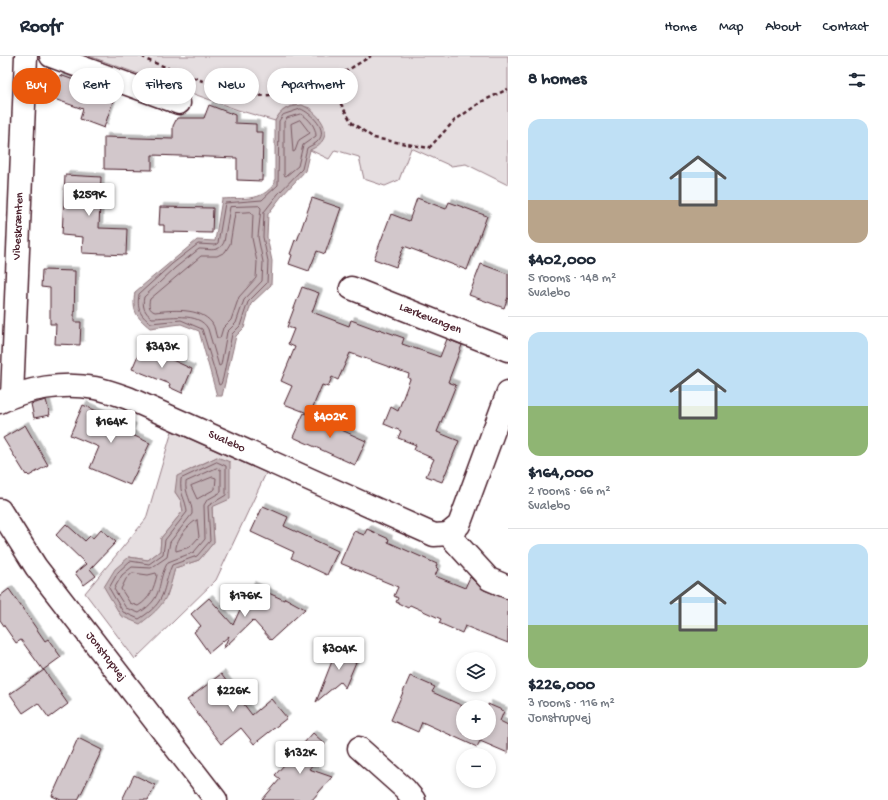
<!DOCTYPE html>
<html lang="en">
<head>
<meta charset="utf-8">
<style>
	body { margin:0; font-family:"Gochi Hand",sans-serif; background:#f6f6f7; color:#1f2937; height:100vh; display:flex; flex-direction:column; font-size:15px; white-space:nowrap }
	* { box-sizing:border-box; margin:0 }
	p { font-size:13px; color:#747a83 }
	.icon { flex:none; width:22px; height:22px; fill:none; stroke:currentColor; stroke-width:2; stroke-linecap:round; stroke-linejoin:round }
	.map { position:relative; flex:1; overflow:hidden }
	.details { display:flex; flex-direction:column; background:#fff; width:380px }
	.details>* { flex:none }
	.hud { position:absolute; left:12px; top:12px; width:380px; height:36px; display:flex; gap:8px }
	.fabs { position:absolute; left:456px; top:596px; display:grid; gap:8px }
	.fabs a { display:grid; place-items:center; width:40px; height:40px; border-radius:50%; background:#fff; box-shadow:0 2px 6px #0003; font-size:20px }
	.price { position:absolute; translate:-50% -34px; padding:0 9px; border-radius:4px; background:#fff; color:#222; font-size:13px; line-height:26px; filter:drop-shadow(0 1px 2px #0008) }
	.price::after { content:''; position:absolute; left:50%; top:24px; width:12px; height:9px; margin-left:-6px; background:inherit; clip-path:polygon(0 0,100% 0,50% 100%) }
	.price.selected { background:#ea580c; color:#fff }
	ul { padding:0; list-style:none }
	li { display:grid; align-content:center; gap:8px; height:212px; padding:0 20px }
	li+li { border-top:1px solid #e0e1e3 }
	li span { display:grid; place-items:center; height:124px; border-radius:12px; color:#555 }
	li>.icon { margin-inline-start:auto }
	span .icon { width:72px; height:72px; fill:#fffc; stroke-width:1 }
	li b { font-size:17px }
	h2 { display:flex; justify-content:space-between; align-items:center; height:48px; padding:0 20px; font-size:17px }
	.chip { padding:0 14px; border-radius:18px; background:#fff; box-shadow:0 2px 6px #0003; font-size:14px; line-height:36px }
	.chip.selected { background:#ea580c; color:#fff }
	header { display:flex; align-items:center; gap:24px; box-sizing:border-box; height:56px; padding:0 20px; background:#fff; border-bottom:1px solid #e0e1e3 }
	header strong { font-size:19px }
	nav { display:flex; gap:22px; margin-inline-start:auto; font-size:14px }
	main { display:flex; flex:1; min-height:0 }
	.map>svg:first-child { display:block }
</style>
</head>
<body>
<header>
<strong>Roofr</strong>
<nav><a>Home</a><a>Map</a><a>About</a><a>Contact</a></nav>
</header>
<main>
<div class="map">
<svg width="508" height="744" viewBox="0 0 508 744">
	<defs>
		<filter id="shadow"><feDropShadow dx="3.5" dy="-3.5" stdDeviation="0" flood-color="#0004"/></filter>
	</defs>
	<rect width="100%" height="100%" fill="#fff"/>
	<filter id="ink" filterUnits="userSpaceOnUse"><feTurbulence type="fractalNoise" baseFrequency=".025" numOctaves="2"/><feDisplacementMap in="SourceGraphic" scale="8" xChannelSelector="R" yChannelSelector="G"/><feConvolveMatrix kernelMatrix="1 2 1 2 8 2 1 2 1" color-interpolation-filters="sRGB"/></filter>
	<g filter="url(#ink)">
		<g fill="#e5dee0" stroke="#987e86" fill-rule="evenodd">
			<path d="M 89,0 L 508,0 L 508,129 L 466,108 L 451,110 L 411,92 L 399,124 L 385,130 L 364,123 L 359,101 L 335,94 L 329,103 L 310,94 L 312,53 C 297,46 283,49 275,65 L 238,54 Z"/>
			<path d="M 172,375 L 266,417 L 216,524 L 135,603 L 85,537 L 146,463 ZM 217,401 L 212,451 L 214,486 L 199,504 L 175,512 L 167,540 L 129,501 L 148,504 L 160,495 L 161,482 L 183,455 L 181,445 L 175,436 L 191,413 Z"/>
		</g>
		<g fill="#c1b3b6" stroke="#91787e">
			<path d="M 302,49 C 322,58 338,82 310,94 L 305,115 L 281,141 L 268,158 L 267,181 L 272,205 L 271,229 L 251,248 L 244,272 L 236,280 L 222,340 L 217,340 L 199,275 L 181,268 L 150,272 C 135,260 132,254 135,236 L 197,184 L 215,185 L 222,143 C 245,141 260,147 275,127 L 275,65 C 282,52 288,51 302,49 Z"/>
			<path d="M 217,401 L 230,406 L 230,443 L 212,451 L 214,486 L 199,504 L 175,512 C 167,543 166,548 140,568 L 121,560 L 104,531 L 115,513 L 129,501 L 148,504 L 160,495 L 161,482 L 183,455 L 181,445 L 175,436 L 177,420 Z"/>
		</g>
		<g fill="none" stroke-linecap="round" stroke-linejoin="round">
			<g stroke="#7a5a63" stroke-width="1">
				<path d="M 301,53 C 311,57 329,74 318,85 C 316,88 311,89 307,92 L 302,113 L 278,138 L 264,156 L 263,181 L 268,205 L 267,227 L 248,246 L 240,270 L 232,278 L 223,322 L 221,328 L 219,329 L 202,273 L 181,264 L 151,267 C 139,259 137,252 139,238 L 172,208 L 198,188 L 215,189 L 218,187 L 225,147 L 262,144 L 278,129 L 279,65 L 283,59 Z"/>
				<path d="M 301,58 C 309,62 316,71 316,80 L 303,89 L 298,110 L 286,120 L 284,119 L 284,66 L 287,62 Z"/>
				<polygon points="300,64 310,77 299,84 295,95 293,96 291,68"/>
				<path d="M 259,150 L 261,152 L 258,181 L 263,206 L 262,225 L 244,244 L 236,267 L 227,276 L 221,309 L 219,310 L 208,273 C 199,255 168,262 152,262 C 144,256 142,250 144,241 L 175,212 L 199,193 C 209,193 219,197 224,186 L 230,151 Z"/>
				<path d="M 251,156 L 253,158 L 252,182 L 257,206 L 256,222 L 239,241 L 231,264 L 223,272 L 220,282 L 217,282 C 215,277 215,271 212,267 C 200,251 171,254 155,256 C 149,254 148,249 150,243 L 201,200 L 217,200 L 225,196 L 230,188 L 235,157 Z"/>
				<path d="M 217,406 L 226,410 L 226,439 L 208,450 L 210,485 L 197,500 L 172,509 C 161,535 168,545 139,563 L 123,556 L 109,532 L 118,516 L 130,505 L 149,508 L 163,498 L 165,484 L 187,456 C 186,442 179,439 181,423 Z"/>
				<path d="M 217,412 L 221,414 L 221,436 L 207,444 L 204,449 L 205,483 L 194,496 L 168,506 C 155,528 166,540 139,557 L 126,552 L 114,533 L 122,519 L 132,511 L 151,512 L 167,501 L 170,486 L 192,458 C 193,446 184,437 186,426 Z"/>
				<polygon points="213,421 216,422 215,433 197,443 191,430"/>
				<path d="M 197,464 L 199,481 L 190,491 L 176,495 C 174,486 189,467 197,464 Z"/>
				<path d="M 133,517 L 148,519 L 156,517 L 157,519 C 154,532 150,543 138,550 L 130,547 L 121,533 L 126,523 Z"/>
			</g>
		</g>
		<g fill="#d2c7cb" stroke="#4a1f2b" filter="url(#shadow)">
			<polygon points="60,19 115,39 104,72 80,63 83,53 51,42"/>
			<polygon points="209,49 235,59 235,67 256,68 256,76 263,76 262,125 237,124 237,102 152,99 152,114 104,113 104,81 173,83 173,70 177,62 204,62"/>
			<polygon points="65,119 101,121 99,172 127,173 126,199 82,197 83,181 62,179"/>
			<polygon points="312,142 341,152 325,198 317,195 309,215 289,208 292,199 290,198 295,184 297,185"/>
			<polygon points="417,142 446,153 449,146 487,160 467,214 404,190 396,211 374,203 391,158 409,165"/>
			<polygon points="160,151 213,152 212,177 164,176 164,169 159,169"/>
			<polygon points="481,208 508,218 508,241 504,252 469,239"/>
			<polygon points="42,214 75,215 74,266 81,266 80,289 55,288 56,268 50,268 50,232 41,231"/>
			<polygon points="302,231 319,237 312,256 349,270 351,264 378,274 379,273 404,282 402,288 440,301 447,283 462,289 448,326 456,329 437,376 459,385 442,426 426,420 434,403 414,394 416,389 398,382 401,375 384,368 391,351 398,355 410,323 408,322 409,318 350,297 338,324 332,321 328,331 322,329 310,358 284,348 292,330 281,325 295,291 288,288 294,273 287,271"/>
			<polygon points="142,290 192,313 182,337 169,331 170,328 132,313"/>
			<polygon points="46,344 50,359 34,362 31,348"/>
			<polygon points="83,349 133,371 130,378 150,387 130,429 90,412 99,391 70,379"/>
			<polygon points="304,357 366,385 355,409 293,381"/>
			<polygon points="25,369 48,409 29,420 27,418 26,419 3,382"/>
			<polygon points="263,450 288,461 284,470 338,495 327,519 291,502 294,496 251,476"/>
			<polygon points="66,468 85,485 90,480 93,482 101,473 116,486 90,513 96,520 84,529 75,517 86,508 56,479"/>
			<polygon points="367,473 389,483 388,486 437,508 436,511 438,513 435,520 465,532 470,521 484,534 508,543 508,587 465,570 462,577 439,567 441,563 410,549 408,552 396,546 398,542 394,540 398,531 340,507 354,475 364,479"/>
			<polygon points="251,529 284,544 285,542 305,553 271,584 253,564 223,593 229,580 209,597 194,576 201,570 191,558 209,542 233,569"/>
			<polygon points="9,533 45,585 48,583 61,601 43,614 21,584 16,587 0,564 0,540"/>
			<polygon points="338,590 357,598 354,606 356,606 345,632 340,626 316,646"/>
			<polygon points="44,614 68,648 49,662 38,647 23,657 10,638"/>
			<polygon points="221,618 252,659 271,643 287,662 254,688 241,672 221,688 187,644"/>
			<polygon points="410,620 435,631 432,636 465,651 463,651 463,677 489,677 488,648 504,655 500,665 508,669 508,697 480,685 477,691 422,666 418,676 391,664"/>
			<polygon points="313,677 325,688 315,699 318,702 309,713 332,721 312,744 262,744 280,723 275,719"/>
			<polygon points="78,682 102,694 78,744 61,744 52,740"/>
			<polygon points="134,719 155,729 148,744 122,744"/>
		</g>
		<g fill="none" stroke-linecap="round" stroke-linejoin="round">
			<g stroke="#4a1f2b" stroke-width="25">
				<g id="minor">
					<polyline points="51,0 179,47"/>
					<path id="s1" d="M 351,232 L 508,294"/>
					<path id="s2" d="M 12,340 L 26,0"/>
					<path id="s3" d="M 0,346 C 27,332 64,326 95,332 C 106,334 117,338 128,342 L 434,479 L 448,478 L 459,469 L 508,336"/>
					<path id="s4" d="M 0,454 L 36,511 L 216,744"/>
					<polyline points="448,478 489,523 508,531"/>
					<polyline points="359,692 405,733 414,744"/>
				</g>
			</g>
			<g stroke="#4a1f2b" stroke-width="2.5" stroke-dasharray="4 3" stroke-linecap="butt">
				<polyline points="142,0 147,4 245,41 270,39 318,31 331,31 352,67 374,82 429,92 454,65 481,46 508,33"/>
				<polyline points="331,31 338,20 371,0"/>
			</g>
			<use href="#minor" stroke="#fff" stroke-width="22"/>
		</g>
	</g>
	<g text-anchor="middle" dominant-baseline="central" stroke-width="3" stroke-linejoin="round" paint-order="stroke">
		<g font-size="12" fill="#4a1f2b" stroke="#fff">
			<text stroke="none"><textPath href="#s2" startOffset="170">Vibeskrænten</textPath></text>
			<text stroke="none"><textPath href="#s1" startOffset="85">Lærkevangen</textPath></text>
			<text stroke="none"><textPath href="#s3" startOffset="240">Svalebo</textPath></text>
			<text stroke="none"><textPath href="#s4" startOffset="181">Jonstrupvej</textPath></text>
		</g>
	</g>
</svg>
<div class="fabs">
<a><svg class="icon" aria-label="layers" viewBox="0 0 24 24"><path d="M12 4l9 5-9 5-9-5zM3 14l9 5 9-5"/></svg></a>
<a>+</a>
<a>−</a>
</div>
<b class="price" style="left:89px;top:161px">$259K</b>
<b class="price" style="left:162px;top:313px">$343K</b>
<b class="price selected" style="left:330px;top:383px">$402K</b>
<b class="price" style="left:111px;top:388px">$164K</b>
<b class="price" style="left:245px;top:562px">$176K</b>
<b class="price" style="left:339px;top:615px">$304K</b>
<b class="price" style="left:233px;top:657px">$226K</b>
<b class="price" style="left:300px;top:719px">$132K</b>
<div class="hud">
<a class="chip selected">Buy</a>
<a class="chip">Rent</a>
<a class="chip">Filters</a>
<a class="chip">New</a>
<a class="chip">Apartment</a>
</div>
</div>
<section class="details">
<h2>8 homes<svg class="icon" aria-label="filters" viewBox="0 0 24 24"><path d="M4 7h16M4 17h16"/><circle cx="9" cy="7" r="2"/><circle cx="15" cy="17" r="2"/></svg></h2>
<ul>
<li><span style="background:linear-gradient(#bfe0f5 65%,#b9a48a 0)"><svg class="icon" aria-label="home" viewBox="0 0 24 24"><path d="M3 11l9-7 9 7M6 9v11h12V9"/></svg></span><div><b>$402,000</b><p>5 rooms · 148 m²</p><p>Svalebo</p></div></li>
<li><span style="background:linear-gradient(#bfe0f5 60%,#8fb573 0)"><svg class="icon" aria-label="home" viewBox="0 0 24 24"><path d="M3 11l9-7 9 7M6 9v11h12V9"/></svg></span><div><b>$164,000</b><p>2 rooms · 66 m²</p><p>Svalebo</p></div></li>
<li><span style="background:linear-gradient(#bfe0f5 65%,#8fb573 0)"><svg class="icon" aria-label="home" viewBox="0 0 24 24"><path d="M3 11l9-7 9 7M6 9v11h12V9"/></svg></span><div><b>$226,000</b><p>3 rooms · 116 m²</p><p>Jonstrupvej</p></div></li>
</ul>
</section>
</main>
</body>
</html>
